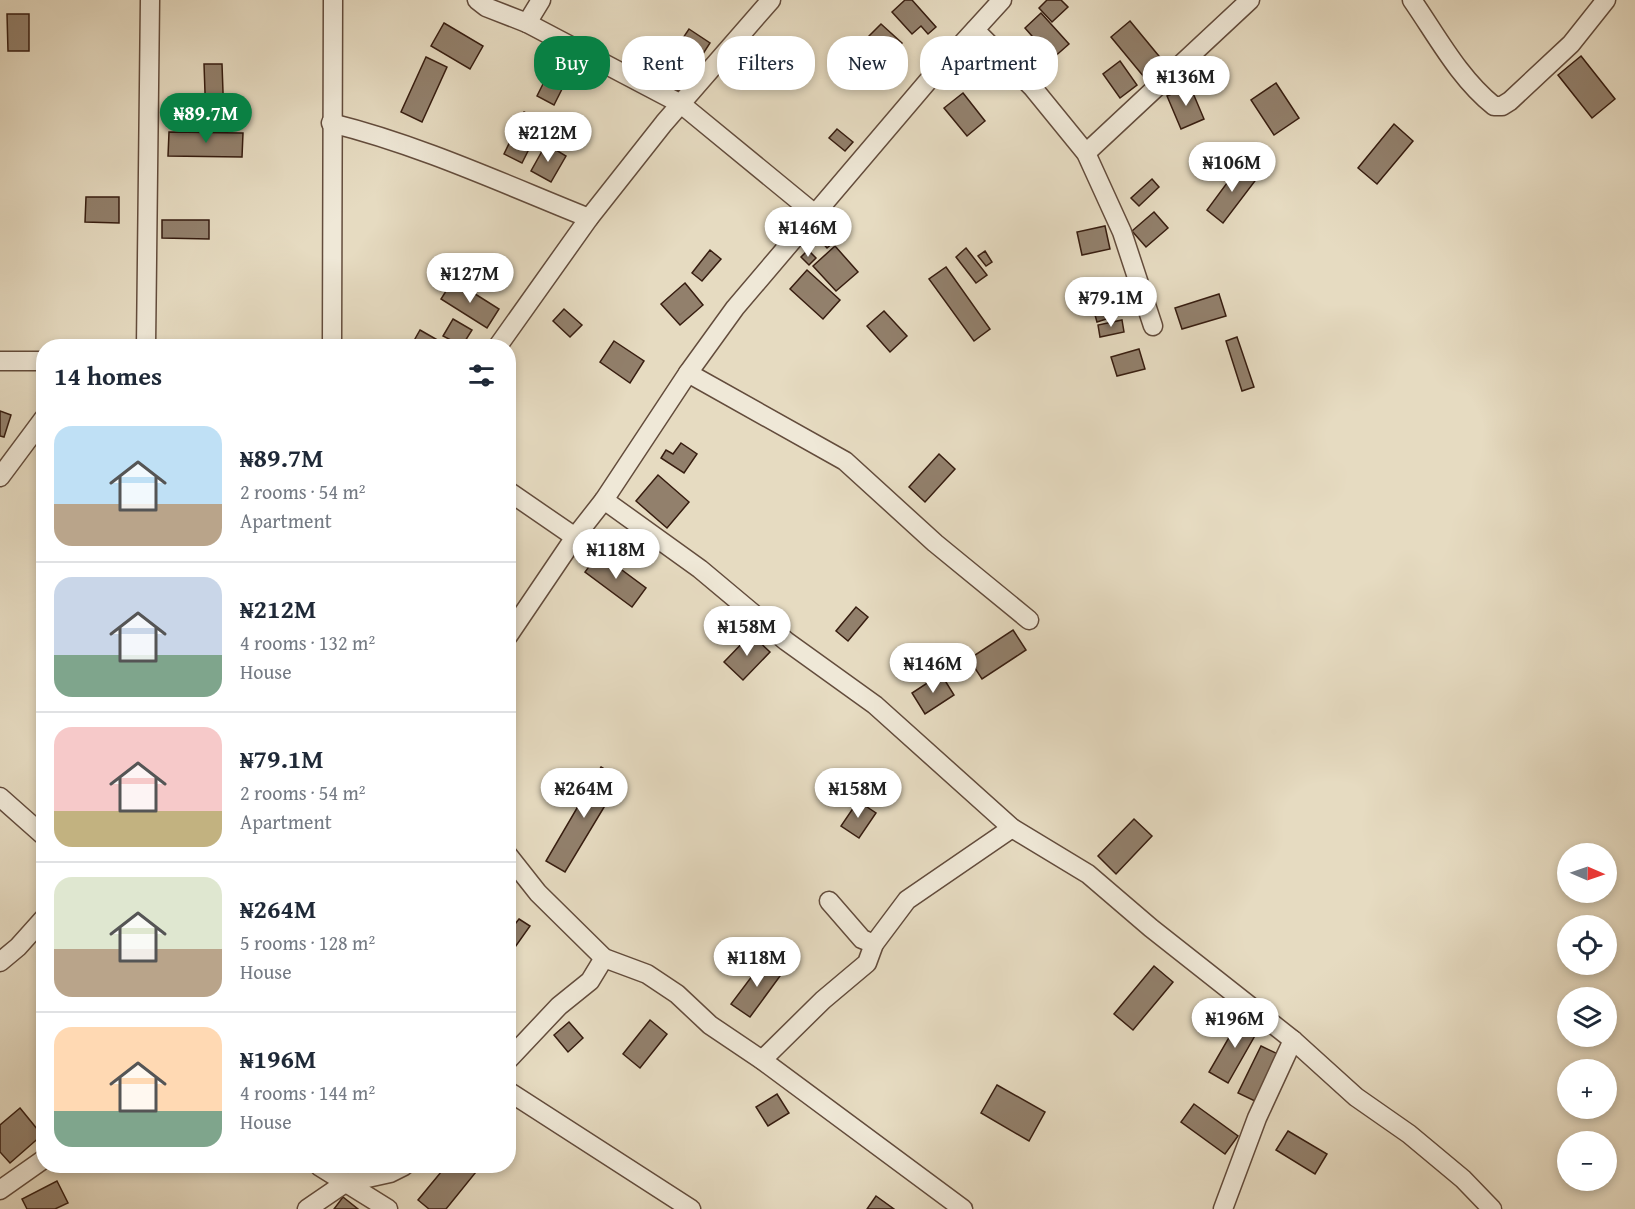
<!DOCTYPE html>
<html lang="en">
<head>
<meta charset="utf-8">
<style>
	body { margin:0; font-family:"Gentium Book Plus",serif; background:#f6f6f7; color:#1f2937; height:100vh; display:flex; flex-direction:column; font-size:22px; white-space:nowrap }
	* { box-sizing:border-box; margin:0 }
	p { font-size:20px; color:#747a83 }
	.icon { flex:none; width:33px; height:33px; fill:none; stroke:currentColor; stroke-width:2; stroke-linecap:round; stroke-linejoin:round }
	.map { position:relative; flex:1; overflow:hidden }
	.side { position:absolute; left:36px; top:339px; width:480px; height:834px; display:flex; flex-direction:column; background:#fff; border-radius:24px; box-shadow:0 3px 9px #0003 }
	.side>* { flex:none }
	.guide { position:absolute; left:534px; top:36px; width:570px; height:54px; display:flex; gap:12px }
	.needle { width:39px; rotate:92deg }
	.fabs { position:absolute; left:1557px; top:843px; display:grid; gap:12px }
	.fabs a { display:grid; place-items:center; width:60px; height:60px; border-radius:50%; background:#fff; box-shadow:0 3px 9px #0003; font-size:30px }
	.price { position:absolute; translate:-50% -51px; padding:0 14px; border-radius:21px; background:#fff; color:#222; font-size:20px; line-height:39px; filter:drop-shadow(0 2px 3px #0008) }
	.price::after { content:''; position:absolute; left:50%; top:36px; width:18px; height:14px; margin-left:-9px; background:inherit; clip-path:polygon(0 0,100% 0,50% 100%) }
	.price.current { background:#0b8043; color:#fff }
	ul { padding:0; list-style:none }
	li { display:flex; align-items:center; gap:18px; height:150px; padding:0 18px }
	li+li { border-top:2px solid #e0e1e3 }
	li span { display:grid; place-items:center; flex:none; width:168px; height:120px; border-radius:18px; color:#555 }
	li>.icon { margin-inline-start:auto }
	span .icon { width:72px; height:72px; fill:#fffc; stroke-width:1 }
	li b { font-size:26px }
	h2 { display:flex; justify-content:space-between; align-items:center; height:72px; padding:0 18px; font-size:26px }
	.tag { padding:0 21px; border-radius:24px; background:#fff; box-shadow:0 3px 9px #0003; font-size:21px; line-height:54px }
	.tag.current { background:#0b8043; color:#fff }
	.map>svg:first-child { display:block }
</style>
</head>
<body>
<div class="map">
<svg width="1635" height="1209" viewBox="0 0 1635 1209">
	<rect width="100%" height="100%" fill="#e6dbc1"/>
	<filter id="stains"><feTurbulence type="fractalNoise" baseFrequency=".00333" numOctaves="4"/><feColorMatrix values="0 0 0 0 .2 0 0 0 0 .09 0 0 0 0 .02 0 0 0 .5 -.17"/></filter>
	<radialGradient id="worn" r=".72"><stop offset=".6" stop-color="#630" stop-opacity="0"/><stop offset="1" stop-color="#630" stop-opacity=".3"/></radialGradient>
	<g fill="#92806c" stroke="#371d10" stroke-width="1.5">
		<polygon points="905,0 912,0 936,27 928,34 921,26 912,34 892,12"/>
		<polygon points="1047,0 1061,0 1068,7 1052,22 1039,8"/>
		<polygon points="1041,13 1069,44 1052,59 1025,28"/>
		<polygon points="7,14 29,14 29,51 8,51"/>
		<polygon points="1130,21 1163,61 1144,77 1111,37"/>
		<polygon points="444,23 483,46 470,69 431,46"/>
		<polygon points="881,24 902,43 889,56 869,36"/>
		<polygon points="689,29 710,43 690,74 669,59"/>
		<polygon points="864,39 889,63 866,87 841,63"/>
		<polygon points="1581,56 1615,99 1592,118 1558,75"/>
		<polygon points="426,57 447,67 422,122 401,112"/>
		<polygon points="1120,61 1137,85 1120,98 1103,74"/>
		<polygon points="204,64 222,64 224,120 206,121"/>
		<polygon points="547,76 564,85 554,105 537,96"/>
		<polygon points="678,77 687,82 681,92 672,88"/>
		<polygon points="1276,83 1299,118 1274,135 1251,100"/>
		<polygon points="1190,86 1204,119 1181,129 1167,96"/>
		<polygon points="963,93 985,121 967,136 944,108"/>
		<polygon points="524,112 543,121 522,163 504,154"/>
		<polygon points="1394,124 1413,141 1377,184 1358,168"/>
		<polygon points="837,129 853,142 845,151 829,138"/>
		<polygon points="169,132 243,133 242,157 168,156"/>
		<polygon points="546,144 566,156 551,182 531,171"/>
		<polygon points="1241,164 1258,177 1223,223 1207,210"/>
		<polygon points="1152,179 1159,187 1139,206 1131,198"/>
		<polygon points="86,197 119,197 119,223 85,222"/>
		<polygon points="1154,212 1168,228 1146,247 1132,231"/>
		<polygon points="162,220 209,220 209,239 162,238"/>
		<polygon points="834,221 847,231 841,237 828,228"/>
		<polygon points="1105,226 1110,249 1082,255 1077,232"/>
		<polygon points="825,234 833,243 827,248 819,239"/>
		<polygon points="835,246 858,272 836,291 813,266"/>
		<polygon points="966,248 987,275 976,283 956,257"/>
		<polygon points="710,250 721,259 702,281 692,273"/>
		<polygon points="808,250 816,258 809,265 801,257"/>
		<polygon points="985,251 992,262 986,266 978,256"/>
		<polygon points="946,267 990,329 974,341 929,279"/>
		<polygon points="807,270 840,300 823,319 790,289"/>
		<polygon points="453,280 499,309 487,328 441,299"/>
		<polygon points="685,283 703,305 680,325 661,304"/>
		<polygon points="1122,292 1128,312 1097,322 1091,301"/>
		<polygon points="1219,294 1226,316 1182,329 1175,308"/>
		<polygon points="564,309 582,325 570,337 553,321"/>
		<polygon points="884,311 907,336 890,352 867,326"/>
		<polygon points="453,319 472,330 462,346 443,336"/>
		<polygon points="1122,320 1124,332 1100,337 1098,325"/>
		<polygon points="420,330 448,346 411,346"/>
		<polygon points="1237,337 1254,387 1242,391 1226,341"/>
		<polygon points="614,341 644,361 630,383 600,362"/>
		<polygon points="1139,349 1145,369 1117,376 1111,357"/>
		<polygon points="0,411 11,415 4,437 0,436"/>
		<polygon points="681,443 697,454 684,473 661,458 666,450 673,454"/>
		<polygon points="939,454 955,469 925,502 909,487"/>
		<polygon points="658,475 689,502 667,528 636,501"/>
		<polygon points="599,553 646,588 632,607 585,572"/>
		<polygon points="856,607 868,617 848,641 836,631"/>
		<polygon points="1013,630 1026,650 982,679 969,659"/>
		<polygon points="751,634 770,652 743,680 724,662"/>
		<polygon points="941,674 954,695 925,714 912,693"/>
		<polygon points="601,767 621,779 565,872 546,861"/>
		<polygon points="858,801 876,813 859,838 841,826"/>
		<polygon points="1134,819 1152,836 1116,874 1098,856"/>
		<polygon points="519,919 530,926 513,950 508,947 508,933"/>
		<polygon points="765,959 783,972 750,1017 731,1004"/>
		<polygon points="1154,966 1173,982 1133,1030 1114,1014"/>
		<polygon points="1242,1015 1261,1025 1228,1083 1209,1072"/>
		<polygon points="650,1020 667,1034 640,1068 623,1054"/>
		<polygon points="569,1022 583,1038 568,1052 554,1035"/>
		<polygon points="1261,1046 1280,1055 1257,1102 1238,1093"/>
		<polygon points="997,1085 1045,1112 1029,1141 981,1113"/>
		<polygon points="777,1094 789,1113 768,1126 756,1107"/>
		<polygon points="1194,1104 1238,1136 1225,1154 1181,1122"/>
		<polygon points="20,1108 42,1135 10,1163 0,1152 0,1125"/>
		<polygon points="1288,1131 1327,1154 1315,1174 1276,1150"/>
		<polygon points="446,1166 468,1166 476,1172 446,1209 429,1209 418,1200"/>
		<polygon points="57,1181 68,1203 55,1209 27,1209 22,1199"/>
		<polygon points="876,1196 894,1209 867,1209"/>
		<polygon points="343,1197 358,1209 334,1209"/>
	</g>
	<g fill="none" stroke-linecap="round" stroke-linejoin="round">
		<g stroke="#634c3c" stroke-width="21">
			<g id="minor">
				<polyline points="477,0 486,7 527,23"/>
				<polyline points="541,0 527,23 681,104 815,214"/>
				<path d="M 1412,0 C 1437,36 1459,78 1494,106 L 1502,106 L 1510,101 L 1571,44 L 1606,0"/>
				<polyline points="975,30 1033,88 1086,153 1122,232 1153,326"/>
				<path d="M 331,123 C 420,145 504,184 589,218"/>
				<polyline points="1086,153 1250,0"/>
				<polyline points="146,346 150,0"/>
				<polyline points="332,346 333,0"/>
				<polyline points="498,346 589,218 664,123 771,0"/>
				<polyline points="0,361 44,361"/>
				<polyline points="688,373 845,461 935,543 1029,620"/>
				<polyline points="0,477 44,418"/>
				<polyline points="508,491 575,537"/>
				<polyline points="604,500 700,569 786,641 875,705 1012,828 1088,874 1151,928 1293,1040 1356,1097 1409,1134 1463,1179 1492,1209"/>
				<polyline points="508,636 575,537 604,500 688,373 735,308 928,81 1002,0"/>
				<polyline points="0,797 44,836"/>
				<polyline points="508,855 538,893 604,958 647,974 677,994 710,1025 762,1060 963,1209"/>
				<polyline points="829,901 862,939 874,944"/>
				<polyline points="0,962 18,947 44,918"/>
				<polyline points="508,1060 559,1006 590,981 604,958"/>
				<polyline points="762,1060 823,1000 867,963 874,944 907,900 1012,828"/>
				<polyline points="508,1091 691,1209"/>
				<polyline points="319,1166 388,1209"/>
				<polyline points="0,1190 44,1159"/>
				<polyline points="307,1209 345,1183 390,1173 404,1166"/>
				<polyline points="1223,1209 1257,1118 1293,1040"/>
			</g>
		</g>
		<use href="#minor" stroke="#efe8d7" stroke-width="18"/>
	</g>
	<rect width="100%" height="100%" filter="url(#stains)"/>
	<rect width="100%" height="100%" fill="url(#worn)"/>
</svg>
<div class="fabs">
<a><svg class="needle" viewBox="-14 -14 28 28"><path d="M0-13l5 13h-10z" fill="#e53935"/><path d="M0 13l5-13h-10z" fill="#747a83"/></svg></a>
<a><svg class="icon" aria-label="locate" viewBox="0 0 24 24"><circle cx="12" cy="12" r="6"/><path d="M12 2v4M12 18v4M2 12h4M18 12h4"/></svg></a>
<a><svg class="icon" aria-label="layers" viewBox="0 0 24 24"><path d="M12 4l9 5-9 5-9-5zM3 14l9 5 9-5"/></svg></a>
<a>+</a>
<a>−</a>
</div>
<b class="price" style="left:1186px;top:107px">₦136M</b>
<b class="price current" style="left:206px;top:144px">₦89.7M</b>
<b class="price" style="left:548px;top:163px">₦212M</b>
<b class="price" style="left:1232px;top:193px">₦106M</b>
<b class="price" style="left:808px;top:258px">₦146M</b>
<b class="price" style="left:470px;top:304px">₦127M</b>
<b class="price" style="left:1111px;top:328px">₦79.1M</b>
<b class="price" style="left:616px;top:580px">₦118M</b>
<b class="price" style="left:747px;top:657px">₦158M</b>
<b class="price" style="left:933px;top:694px">₦146M</b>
<b class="price" style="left:584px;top:819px">₦264M</b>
<b class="price" style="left:858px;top:819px">₦158M</b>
<b class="price" style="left:757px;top:988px">₦118M</b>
<b class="price" style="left:1235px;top:1049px">₦196M</b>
<div class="guide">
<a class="tag current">Buy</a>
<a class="tag">Rent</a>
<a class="tag">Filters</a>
<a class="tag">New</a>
<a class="tag">Apartment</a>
</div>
<section class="side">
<h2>14 homes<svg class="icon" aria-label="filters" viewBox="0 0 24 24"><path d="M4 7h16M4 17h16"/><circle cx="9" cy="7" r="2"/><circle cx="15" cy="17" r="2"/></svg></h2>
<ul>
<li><span style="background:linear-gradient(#bfe0f5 65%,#b9a48a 0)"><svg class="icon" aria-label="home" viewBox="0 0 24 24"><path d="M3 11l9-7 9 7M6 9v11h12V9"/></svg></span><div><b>₦89.7M</b><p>2 rooms · 54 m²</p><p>Apartment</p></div></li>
<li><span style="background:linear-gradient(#c9d6e8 65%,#7fa58c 0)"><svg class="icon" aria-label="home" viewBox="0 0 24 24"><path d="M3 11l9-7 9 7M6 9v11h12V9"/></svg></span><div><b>₦212M</b><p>4 rooms · 132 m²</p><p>House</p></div></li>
<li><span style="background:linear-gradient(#f6c9c9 70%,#c2b280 0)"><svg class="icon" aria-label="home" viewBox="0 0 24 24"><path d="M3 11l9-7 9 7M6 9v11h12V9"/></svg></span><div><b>₦79.1M</b><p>2 rooms · 54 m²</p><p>Apartment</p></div></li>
<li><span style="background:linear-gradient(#dfe7d0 60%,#b9a48a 0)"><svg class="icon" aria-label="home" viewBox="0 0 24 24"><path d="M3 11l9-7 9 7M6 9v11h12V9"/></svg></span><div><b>₦264M</b><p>5 rooms · 128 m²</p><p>House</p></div></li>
<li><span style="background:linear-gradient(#ffd9b3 70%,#7fa58c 0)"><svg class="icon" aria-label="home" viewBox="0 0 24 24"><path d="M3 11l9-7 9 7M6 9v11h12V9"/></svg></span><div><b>₦196M</b><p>4 rooms · 144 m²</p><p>House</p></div></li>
</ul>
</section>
</div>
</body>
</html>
